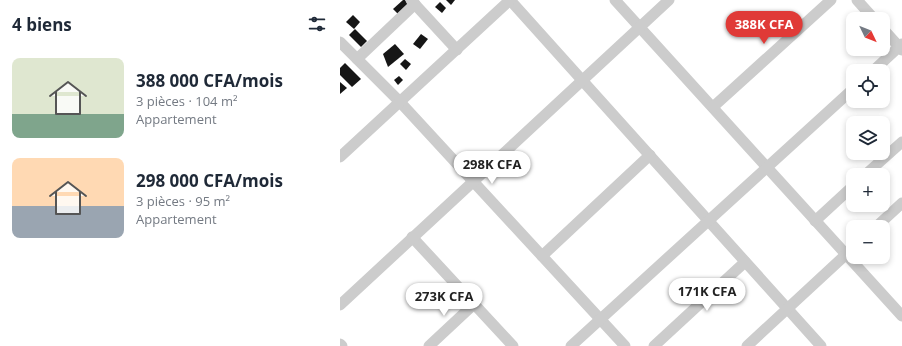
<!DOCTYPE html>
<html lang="fr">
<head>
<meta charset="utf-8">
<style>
	body { margin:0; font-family:"Open Sans",sans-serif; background:#f2f2f3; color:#1f2937; height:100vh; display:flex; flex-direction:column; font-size:15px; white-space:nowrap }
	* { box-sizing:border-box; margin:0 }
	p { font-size:13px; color:#747a83 }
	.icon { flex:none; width:22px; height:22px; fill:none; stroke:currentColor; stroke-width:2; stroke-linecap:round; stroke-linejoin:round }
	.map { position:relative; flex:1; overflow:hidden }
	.panel { display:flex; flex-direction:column; background:#fff; width:340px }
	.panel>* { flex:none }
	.needle { width:26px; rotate:133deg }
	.tools { position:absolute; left:506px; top:12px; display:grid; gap:8px }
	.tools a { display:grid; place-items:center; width:44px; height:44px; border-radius:8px; background:#fff; box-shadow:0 2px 6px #0003; font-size:20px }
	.price { position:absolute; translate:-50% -34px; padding:0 9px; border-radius:14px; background:#fff; color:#222; font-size:13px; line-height:26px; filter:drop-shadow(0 1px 2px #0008) }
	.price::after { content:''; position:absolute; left:50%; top:24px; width:12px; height:9px; margin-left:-6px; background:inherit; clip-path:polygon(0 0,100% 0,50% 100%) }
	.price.active { background:#e03a37; color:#fff }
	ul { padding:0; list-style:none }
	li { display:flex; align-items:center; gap:12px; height:100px; padding:0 12px }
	li span { display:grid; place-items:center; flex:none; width:112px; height:80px; border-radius:8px; color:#555 }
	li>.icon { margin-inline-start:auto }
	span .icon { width:48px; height:48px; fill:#fffc; stroke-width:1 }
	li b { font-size:17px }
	h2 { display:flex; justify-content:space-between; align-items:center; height:48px; padding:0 12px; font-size:17px }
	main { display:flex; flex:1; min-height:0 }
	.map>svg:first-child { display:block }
</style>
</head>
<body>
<main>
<section class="panel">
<h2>4 biens<svg class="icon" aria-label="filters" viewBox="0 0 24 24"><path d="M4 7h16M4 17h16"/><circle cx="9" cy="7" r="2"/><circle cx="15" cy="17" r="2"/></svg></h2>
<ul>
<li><span style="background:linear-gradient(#dfe7d0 70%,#7fa58c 0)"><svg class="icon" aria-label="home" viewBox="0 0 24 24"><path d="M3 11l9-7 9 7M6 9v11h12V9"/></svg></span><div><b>388 000 CFA/mois</b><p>3 pièces · 104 m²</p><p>Appartement</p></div></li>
<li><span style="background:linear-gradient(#ffd9b3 60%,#9aa5b1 0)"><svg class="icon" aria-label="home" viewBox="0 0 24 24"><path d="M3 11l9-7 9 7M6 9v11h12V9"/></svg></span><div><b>298 000 CFA/mois</b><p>3 pièces · 95 m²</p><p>Appartement</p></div></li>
</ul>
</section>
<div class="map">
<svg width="562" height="346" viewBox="0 0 562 346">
	<rect width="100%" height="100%" fill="#fff"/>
	<g fill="#161616">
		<polygon points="63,0 65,0 69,5 59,15 53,9"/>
		<polygon points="106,0 115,0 111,5"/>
		<polygon points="100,2 106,8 102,13 95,7"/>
		<polygon points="13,15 20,22 14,29 6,22"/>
		<polygon points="15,29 27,41 21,47 9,35"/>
		<polygon points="81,34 88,39 80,49 73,44"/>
		<polygon points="55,44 64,54 48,67 43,54"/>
		<polygon points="65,59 71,64 66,70 60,64"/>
		<polygon points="5,63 21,79 12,87 0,75 0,68"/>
		<polygon points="59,76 63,80 58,85 54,80"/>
		<polygon points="0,82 7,88 0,94"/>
	</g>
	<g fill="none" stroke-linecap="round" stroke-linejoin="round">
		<g stroke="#ccc" stroke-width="11">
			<polyline points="71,0 117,50"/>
			<polyline points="170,0 481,346"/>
			<polyline points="275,0 562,316"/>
			<polyline points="517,0 534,19"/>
			<polyline points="543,29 562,50"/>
			<polyline points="0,42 60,102 285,346"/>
			<polyline points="17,59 75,4"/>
			<polyline points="533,71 562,44"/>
			<polyline points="373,107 491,0"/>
			<polyline points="0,157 170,0"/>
			<polyline points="525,175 562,142"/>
			<polyline points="475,221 513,186"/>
			<polyline points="536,227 562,203"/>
			<polyline points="72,237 173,346"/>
			<polyline points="202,256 310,155"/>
			<polyline points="0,305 329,0"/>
			<polyline points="0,344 2,346"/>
			<polyline points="89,346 134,304"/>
			<polyline points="231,346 513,89"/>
			<polyline points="314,346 405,262"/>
			<polyline points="407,346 513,248"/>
		</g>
	</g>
</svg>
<div class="tools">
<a><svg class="needle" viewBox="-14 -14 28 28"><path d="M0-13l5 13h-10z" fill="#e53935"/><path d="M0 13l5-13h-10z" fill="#747a83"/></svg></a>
<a><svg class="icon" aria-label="locate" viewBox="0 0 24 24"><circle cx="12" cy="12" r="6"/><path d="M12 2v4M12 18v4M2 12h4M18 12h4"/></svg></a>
<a><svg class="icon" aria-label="layers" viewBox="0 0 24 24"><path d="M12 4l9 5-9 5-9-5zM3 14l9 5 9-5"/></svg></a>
<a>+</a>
<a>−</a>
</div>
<b class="price active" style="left:424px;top:45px">388K CFA</b>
<b class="price" style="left:152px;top:185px">298K CFA</b>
<b class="price" style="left:367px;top:312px">171K CFA</b>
<b class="price" style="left:104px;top:317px">273K CFA</b>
</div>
</main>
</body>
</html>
